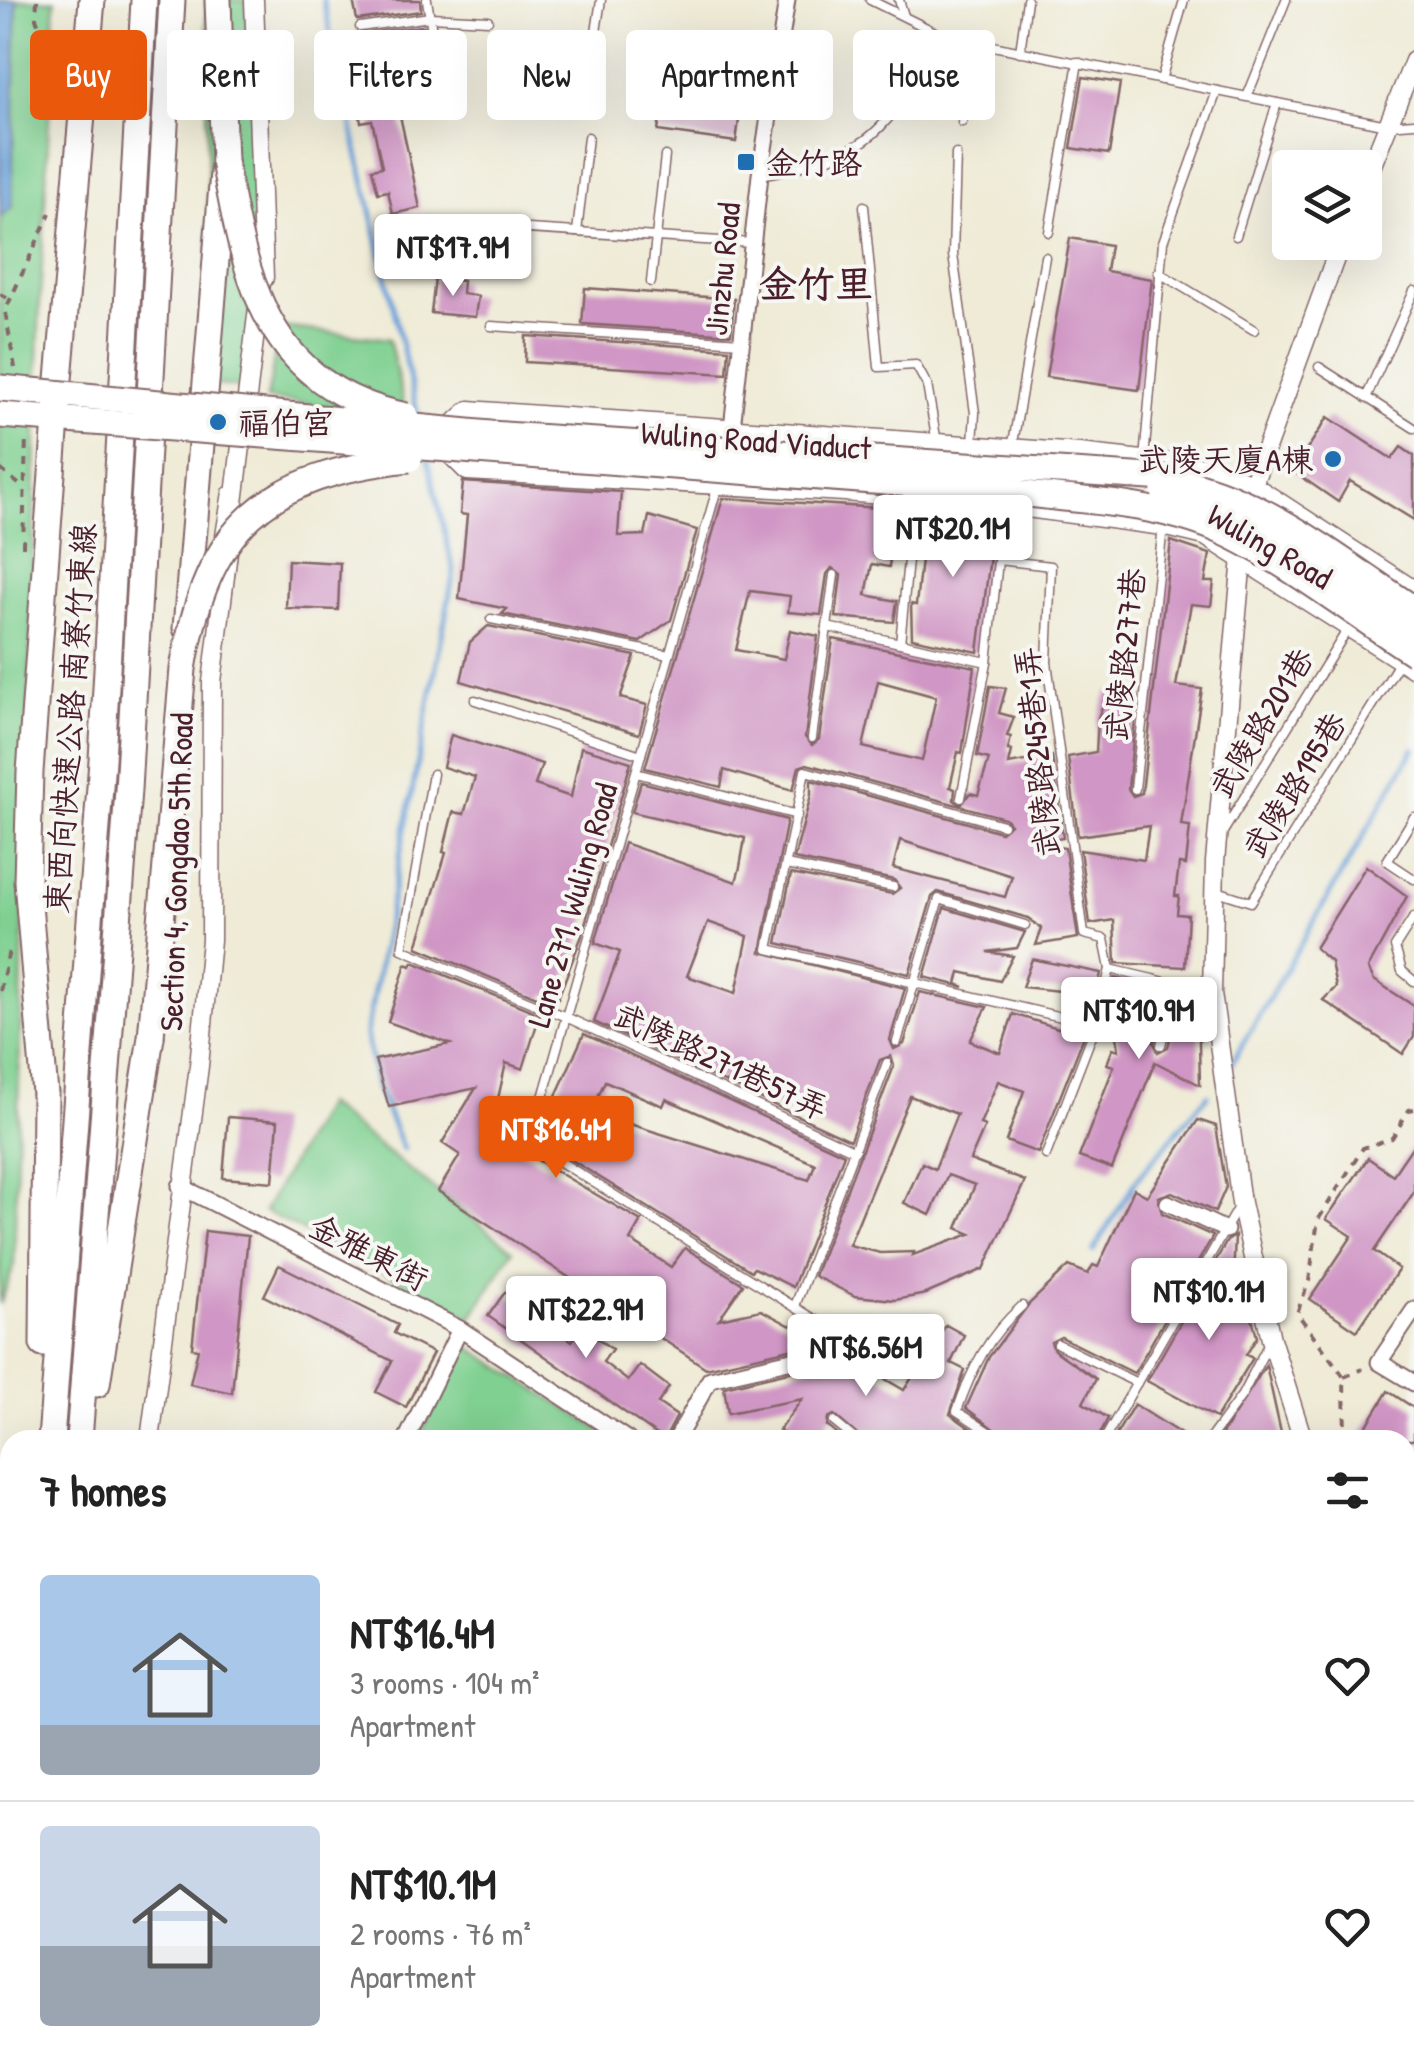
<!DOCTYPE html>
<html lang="en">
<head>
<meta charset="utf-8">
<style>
	body { margin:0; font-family:"Patrick Hand","LXGW WenKai TC",sans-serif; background:#f6f6f6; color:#222; height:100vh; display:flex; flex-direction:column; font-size:38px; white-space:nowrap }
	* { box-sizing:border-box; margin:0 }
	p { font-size:32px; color:#767676 }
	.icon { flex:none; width:55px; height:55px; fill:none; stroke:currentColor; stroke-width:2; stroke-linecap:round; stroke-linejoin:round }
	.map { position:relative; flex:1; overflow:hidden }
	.details { position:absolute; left:0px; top:1430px; width:1415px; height:642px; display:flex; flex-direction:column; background:#fff; border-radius:30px 30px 0 0; box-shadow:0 10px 40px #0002 }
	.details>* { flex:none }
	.guide { position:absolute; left:30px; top:30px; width:1355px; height:90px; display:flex; gap:20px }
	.fabs { position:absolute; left:1272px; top:150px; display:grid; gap:20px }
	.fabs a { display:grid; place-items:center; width:110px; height:110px; border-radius:10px; background:#fff; box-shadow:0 10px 40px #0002; font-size:50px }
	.price { position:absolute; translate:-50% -85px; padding:0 22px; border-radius:10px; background:#fff; color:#222; font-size:32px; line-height:65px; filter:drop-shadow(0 2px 5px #0008) }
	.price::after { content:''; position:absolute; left:50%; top:60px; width:30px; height:22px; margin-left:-15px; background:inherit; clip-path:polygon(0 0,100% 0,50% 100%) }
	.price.on { background:#ea580c; color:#fff }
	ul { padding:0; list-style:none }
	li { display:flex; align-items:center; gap:30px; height:250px; padding:0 40px }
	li+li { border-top:2px solid #e0e0e0 }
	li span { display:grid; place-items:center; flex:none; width:280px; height:200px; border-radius:10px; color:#555 }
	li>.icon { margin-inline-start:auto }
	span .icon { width:120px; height:120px; fill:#fffc; stroke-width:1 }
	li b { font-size:42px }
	h2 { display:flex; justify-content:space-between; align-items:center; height:120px; padding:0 40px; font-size:42px }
	.pill { padding:0 35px; border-radius:10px; background:#fff; box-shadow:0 10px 40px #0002; font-size:35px; line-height:90px }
	.pill.on { background:#ea580c; color:#fff }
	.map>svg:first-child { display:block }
</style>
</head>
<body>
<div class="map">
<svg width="1414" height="2071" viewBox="0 0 1414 2071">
	<rect width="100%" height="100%" fill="#f6f6f2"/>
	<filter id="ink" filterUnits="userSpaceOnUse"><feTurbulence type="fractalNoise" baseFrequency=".01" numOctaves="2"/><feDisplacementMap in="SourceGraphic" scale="20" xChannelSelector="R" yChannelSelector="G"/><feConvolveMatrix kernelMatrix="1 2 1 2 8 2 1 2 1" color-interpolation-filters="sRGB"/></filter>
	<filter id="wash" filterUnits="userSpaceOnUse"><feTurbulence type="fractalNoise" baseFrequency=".0048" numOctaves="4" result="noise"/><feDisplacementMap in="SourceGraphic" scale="40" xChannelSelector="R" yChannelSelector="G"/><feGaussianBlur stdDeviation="2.25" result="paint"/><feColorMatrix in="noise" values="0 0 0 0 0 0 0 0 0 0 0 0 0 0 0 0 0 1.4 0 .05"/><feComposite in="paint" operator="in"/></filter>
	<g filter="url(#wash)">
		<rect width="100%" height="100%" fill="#efebd7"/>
		<g fill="#7fd091" stroke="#64785e" stroke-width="2.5">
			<polygon points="0,0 55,0 39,324 14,1266 0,1304"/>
			<polygon points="206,0 246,0 259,263 244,388 210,384"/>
			<polygon points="280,327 389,339 406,415 267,399"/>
			<polygon points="325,1104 513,1250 471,1318 264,1211"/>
			<polygon points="464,1344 599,1429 613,1440 418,1440"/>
		</g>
		<polygon fill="#6ca2d9" stroke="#5b6082" stroke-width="2.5" points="0,0 17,0 12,207 0,218"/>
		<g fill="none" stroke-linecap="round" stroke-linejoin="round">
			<g stroke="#6ca2d9" stroke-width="5">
				<polyline points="323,0 418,416"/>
				<polyline points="1231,1064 1414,749"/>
				<polyline points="403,1149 376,1085 366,1034 454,572 427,456"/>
				<polyline points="1093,1251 1137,1179 1208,1095"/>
				<polyline points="1405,1822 1414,1814"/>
				<polyline points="1235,2071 1238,2062"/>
			</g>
		</g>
		<g id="blocks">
			<g fill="#d096c5" fill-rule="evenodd">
				<polygon points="353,0 420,0 421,11 357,20"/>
				<polygon points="424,26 427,48 407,53 386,51 420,208 393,214 388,191 378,193 372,169 382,167 372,120 361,122 356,99 367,97 360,34"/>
				<polygon points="910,31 926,39 908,74 892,65"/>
				<polygon points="670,48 747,60 736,142 658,131"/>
				<polygon points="1083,77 1120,83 1109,154 1071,148"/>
				<polygon points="1070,238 1110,245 1106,271 1152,279 1139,390 1046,377"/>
				<polygon points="435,278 463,281 462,294 478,296 475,317 431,313"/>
				<polygon points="585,288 734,299 731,334 582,324"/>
				<polygon points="526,336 729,349 727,374 525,362"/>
				<polygon points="1328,417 1392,459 1401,447 1414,456 1414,520 1350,481 1338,502 1293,471"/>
				<polygon points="463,482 621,492 618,536 645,535 649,516 697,530 671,620 640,642 502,614 507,609 459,599 467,515 460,514"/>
				<path d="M 723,498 L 896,509 L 889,567 L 872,564 L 866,595 L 897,601 L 894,622 L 836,617 L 841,575 L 832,568 L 827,574 L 821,615 L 788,612 L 790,596 L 750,591 L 736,650 L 784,659 L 790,630 L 818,636 L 805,737 L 812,745 L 819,739 L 833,639 L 975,667 L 962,753 L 958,752 L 950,787 L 955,789 L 954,800 L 961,805 L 970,793 L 978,795 L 989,759 L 977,756 L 990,686 L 1006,688 L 999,713 L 1014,717 L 1007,736 L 1011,737 L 1008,750 L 1012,751 L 1009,764 L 1052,756 L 1063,838 L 1032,843 L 1065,848 L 1078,938 L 1036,945 L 1042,929 L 1028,918 L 938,892 L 932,897 L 909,974 L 777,943 L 791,874 L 892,894 L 900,888 L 894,880 L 794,859 L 811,795 L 811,780 L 1001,832 L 1010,824 L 1005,818 L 807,764 L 799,767 L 793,790 L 724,770 L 721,787 L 645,768 ZM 878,681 L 936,697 L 922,761 L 863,747 ZM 900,840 L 1012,876 L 1005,897 L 893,868 Z"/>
				<polygon points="926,514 995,517 978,652 912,638 911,604 916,605"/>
				<polygon points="1171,541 1210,554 1205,582 1214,582 1211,606 1191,604 1176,686 1202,689 1181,825 1190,826 1186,865 1179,864 1175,896 1179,896 1177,914 1188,915 1185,967 1116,963 1114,920 1090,924 1080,850 1144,860 1149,826 1078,836 1068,757 1096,752 1098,718 1108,691 1137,701 1128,789 1133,796 1142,793"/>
				<polygon points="288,560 340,563 338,610 286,608"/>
				<polygon points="488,626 635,656 620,698 647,705 639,734 461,681 470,642"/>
				<polygon points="451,735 542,764 535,785 571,797 581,747 631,762 581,938 558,998 546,994 544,1000 417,947 446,853 443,852 453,812 464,814 475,777 443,767"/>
				<path d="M 641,782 L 787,820 L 761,952 L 905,988 L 890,1040 L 894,1049 L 904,1044 L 920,992 L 987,1007 L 970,1041 L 1000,1053 L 1013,1014 L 1084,1036 L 1038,1153 L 1006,1141 L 1024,1091 L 998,1081 L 980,1124 L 985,1126 L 970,1160 L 1025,1181 L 984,1269 L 926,1294 L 895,1300 L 855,1296 L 814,1276 L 894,1066 L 891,1056 L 880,1060 L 850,1140 L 594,1022 L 620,952 L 595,943 L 624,843 L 736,882 L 740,867 L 745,838 L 632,812 ZM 708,922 L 748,936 L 736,993 L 687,976 ZM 910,1096 L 957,1114 L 935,1169 L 922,1163 L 904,1203 L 930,1215 L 948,1175 L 975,1185 L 957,1228 L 971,1234 L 913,1255 L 914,1252 L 880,1253 L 849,1245 Z"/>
				<polygon points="1366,866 1407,896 1368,968 1374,980 1414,1006 1414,1037 1403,1054 1323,1000 1336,987 1331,962 1315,948"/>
				<polygon points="944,908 1025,932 1017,948 987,952 1013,956 1000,981 960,972 957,984 964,987 924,977"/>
				<polygon points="1032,959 1101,973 1096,995 1022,987"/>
				<polygon points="413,962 540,1014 523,1069 506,1063 493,1121 516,1136 510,1144 641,1221 630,1240 671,1267 685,1248 743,1284 719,1319 761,1310 791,1326 795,1319 822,1336 817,1343 706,1368 438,1191 460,1155 442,1143 476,1088 389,1107 375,1060 450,1044 388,1022 406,964 411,966"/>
				<polygon points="1115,978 1167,990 1154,1043 1158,1052 1168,1047 1181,997 1198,1002 1200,1085 1155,1062 1112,1169 1079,1157 1114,1066 1107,1064 1113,1048 1119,1050 1111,996"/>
				<path d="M 584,1034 L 844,1154 L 793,1287 L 754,1268 L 751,1271 L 549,1146 L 560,1125 L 546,1118 ZM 605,1081 L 663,1106 L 666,1099 L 815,1164 L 809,1180 L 591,1112 Z"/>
				<polygon points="228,1117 278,1121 273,1182 223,1178"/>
				<polygon points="1198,1120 1216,1126 1226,1187 1215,1212 1172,1192 1158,1197 1162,1213 1213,1236 1134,1373 1061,1337 1051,1342 1054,1350 1096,1379 1083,1403 1108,1418 1097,1440 1008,1440 966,1408 989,1357 1029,1304 1069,1266 1088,1274 1093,1265 1098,1267 1134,1189 1147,1196"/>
				<polygon points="1414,1144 1414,1192 1374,1251 1399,1269 1357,1331 1310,1299 1352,1236 1326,1219 1368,1158 1393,1175"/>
				<polygon points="205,1231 248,1236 232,1393 190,1384 198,1349 192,1348"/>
				<polygon points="1235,1236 1232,1300 1250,1311 1257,1337 1246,1355 1253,1358 1216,1418 1147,1381 1227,1241"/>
				<polygon points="279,1265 398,1325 394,1333 433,1353 406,1407 376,1392 392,1361 264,1296"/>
				<polygon points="529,1291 558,1313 550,1324 572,1341 582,1328 612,1349 603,1362 628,1381 640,1365 669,1387 658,1403 677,1416 664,1440 488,1316 505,1292 520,1303"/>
				<polygon points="946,1325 964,1335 951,1363 965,1370 950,1414 987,1440 863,1440 834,1415 828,1418 827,1426 844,1440 793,1440 779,1430 802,1399 728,1413 724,1387 849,1358 904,1390"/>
				<polygon points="1266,1365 1281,1433 1278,1440 1218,1440"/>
				<polygon points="1388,1391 1414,1408 1414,1440 1358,1440"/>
				<polygon points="1134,1404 1190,1440 1113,1440"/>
			</g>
		</g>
	</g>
	<g filter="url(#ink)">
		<use href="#blocks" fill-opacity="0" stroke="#846667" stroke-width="2.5"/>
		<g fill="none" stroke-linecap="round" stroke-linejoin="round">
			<g stroke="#846667" stroke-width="11">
				<g id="service">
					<polyline points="427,0 438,68"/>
					<polyline points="870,0 943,36 1387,125 1414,123"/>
					<polyline points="899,0 904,16"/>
					<polyline points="360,27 430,17 488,20"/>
					<polyline points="596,32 601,0"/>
					<polyline points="1020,52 1027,0"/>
					<polyline points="1161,80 1184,0"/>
					<polyline points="1247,97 1286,0"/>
					<polyline points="962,122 984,44"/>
					<polyline points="956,154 953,255 975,413 973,443"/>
					<path d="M 760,175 C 880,152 879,136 943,36"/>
					<polyline points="864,206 879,367 916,365 927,385 937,443"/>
					<polyline points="447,224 752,243"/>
					<polyline points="577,232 588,137"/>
					<polyline points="1049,232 1078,62"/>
					<polyline points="1236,236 1277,103"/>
					<polyline points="1158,272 1254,330"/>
					<polyline points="651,282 665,156"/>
					<polyline points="491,326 742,342"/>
					<polyline points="1319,367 1414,428"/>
					<polyline points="1366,398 1414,291"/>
					<polyline points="1012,449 1045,257"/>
					<polyline points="1144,460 1163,242 1217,91"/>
					<polyline points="718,485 530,1143 853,1343"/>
					<polyline points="219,542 227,492"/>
					<polyline points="998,560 1051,566 1047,662 1084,934 1104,939 1110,969"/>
					<polyline points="491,619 669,655"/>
					<polyline points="827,627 987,662"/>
					<polyline points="900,643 914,498"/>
					<polyline points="475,700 641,755"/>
					<polyline points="812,738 834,575"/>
					<polyline points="636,773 797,815"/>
					<polyline points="433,774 402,949 566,1017 855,1151"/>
					<polyline points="1135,789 1163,526"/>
					<polyline points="961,798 987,662 1004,506"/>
					<polyline points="1414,817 1387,861 1414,879"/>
					<polyline points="1003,825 805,771 768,949 1096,1025 1110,969 1212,993"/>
					<polyline points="1223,832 1349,627"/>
					<polyline points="786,865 893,887"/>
					<polyline points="1214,890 1251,902 1399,663"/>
					<polyline points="1414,917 1395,947 1402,971 1414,981"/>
					<polyline points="897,1042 939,899 1025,925"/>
					<polyline points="1161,1045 1176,986"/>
					<polyline points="1046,1155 1096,1025"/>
					<polyline points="795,1306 887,1063"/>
					<polyline points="1058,1344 1137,1383"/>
					<polyline points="834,1422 856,1440"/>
					<path d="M 1001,1440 L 957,1411 C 972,1368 988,1336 1022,1306"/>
					<polyline points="1104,1440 1238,1207"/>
					<polyline points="1209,1440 1242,1395 1269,1343"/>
					<polyline points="779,2062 790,2071"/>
					<polyline points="1276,2062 1283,2071"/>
					<polyline points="646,2071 650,2062"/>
				</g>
			</g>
			<g stroke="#846667" stroke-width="19">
				<g id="minor">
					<polyline points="731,437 760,175 787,0"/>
					<polyline points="180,1186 460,1329 628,1440"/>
					<polyline points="1168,1203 1226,1230"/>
					<polyline points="1414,1310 1379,1362 1414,1383"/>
					<polyline points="406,1440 460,1329"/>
					<polyline points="676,1440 710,1379 857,1345"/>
					<polyline points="857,2062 866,2071"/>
					<polyline points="279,2071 284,2062"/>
					<polyline points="495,2071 500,2062"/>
				</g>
			</g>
			<g stroke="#846667" stroke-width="21">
				<g id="tertiary">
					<polyline points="254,0 264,278"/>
					<polyline points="1365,182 1414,61"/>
					<polyline points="445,432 469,410 1079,453 1214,468 1251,484 1414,590"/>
					<polyline points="443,447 467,471 845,492 1004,505 1163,526 1205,536 1414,669"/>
					<polyline points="150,1440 199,1066 211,940 212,682 263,267"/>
					<polyline points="1303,1440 1271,1339 1241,1203 1212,993 1215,862 1247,501 1341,242"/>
					<polyline points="1405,1679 1414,1694"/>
					<polyline points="62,2071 64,2062"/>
				</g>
			</g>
			<g stroke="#846667" stroke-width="29">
				<g id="trunk">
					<polyline points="58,391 92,0"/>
					<polyline points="186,628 224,161 218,0"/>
					<polyline points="43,1344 45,1094"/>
					<polyline points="97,1384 151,1037"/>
					<polyline points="51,1440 102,760 144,0"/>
					<polyline points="79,1440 128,790 172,0"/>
					<polyline points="0,2028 10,1912"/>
					<polyline points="25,2071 26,2062"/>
				</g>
			</g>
			<g stroke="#846667" stroke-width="4" stroke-dasharray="8 8" stroke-linecap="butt">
				<polyline points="37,0 36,18 61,88"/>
				<polyline points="0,294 10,300"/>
				<polyline points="15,368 5,311 50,213"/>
				<polyline points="0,469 25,489"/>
				<polyline points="23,547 26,436"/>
				<polyline points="0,991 10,946"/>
				<polyline points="1344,1377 1363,1369"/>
				<polyline points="1345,1440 1344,1377 1297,1313 1309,1281 1318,1220 1363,1148 1392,1138 1409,1110 1414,1109"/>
				<polyline points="1405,1531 1414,1537"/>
				<polyline points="0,1740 5,1766 0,1813"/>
			</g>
			<use href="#service" stroke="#fff" stroke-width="8"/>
			<use href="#minor" stroke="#fff" stroke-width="15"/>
			<use href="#tertiary" stroke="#fff" stroke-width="18"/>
			<use href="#trunk" stroke="#fff" stroke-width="25"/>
			<g stroke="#846667" stroke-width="29" stroke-linecap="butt">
				<g id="trunk-bridge">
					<path d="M 224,161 C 246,282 266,386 406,416"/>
					<path d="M 0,388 L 490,434 L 1165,478 C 1261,494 1334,557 1414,609"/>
					<path d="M 0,415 L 991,490 C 1065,500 1150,500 1219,530 C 1282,558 1354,614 1414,653"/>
					<path d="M 1164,492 C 1257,518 1334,580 1414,632"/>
					<path d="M 151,1037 L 183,669 C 207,525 265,475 409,459"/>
					<polyline points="45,1094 27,881 30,772 57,406"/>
				</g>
			</g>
			<use href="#trunk-bridge" stroke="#fff" stroke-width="25"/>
		</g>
	</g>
	<g fill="#1f6fb2" stroke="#f6f6f2" stroke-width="4">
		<rect x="736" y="152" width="20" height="20" rx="5"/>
		<circle cx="218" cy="422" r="10"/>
		<circle cx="1333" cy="459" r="10"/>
	</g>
	<g text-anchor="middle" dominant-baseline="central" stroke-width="8" stroke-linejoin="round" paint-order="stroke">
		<g font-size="32" fill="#4a1f2b" stroke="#f6f6f2" text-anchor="start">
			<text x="766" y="162">金竹路</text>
			<text x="238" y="422">福伯宮</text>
			<text x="1313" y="459" text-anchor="end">武陵天廈A棟</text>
		</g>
		<g font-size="32" fill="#4a1f2b" stroke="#f6f6f2">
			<text transform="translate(722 269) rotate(-84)">Jinzhu Road</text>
			<text transform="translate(756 440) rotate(4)">Wuling Road Viaduct</text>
			<text transform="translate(1270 546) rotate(30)">Wuling Road</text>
			<text transform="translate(1124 655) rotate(-84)">武陵路277巷</text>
			<text transform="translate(70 718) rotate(-86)">東西向快速公路 南寮竹東線</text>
			<text transform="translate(1261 723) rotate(-59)">武陵路201巷</text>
			<text transform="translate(1037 752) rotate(-96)">武陵路245巷1弄</text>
			<text transform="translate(1294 785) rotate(-58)">武陵路195巷</text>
			<text transform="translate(176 872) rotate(-88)">Section 4, Gongdao 5th Road</text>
			<text transform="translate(572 905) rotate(-74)">Lane 271, Wuling Road</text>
			<text transform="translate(721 1061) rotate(25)">武陵路271巷57弄</text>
			<text transform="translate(369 1252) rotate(27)">金雅東街</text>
		</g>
		<g font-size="38" font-weight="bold" fill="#4a1f2b" stroke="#f6f6f2">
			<text x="816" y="283">金竹里</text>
		</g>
	</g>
</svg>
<div class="fabs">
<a><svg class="icon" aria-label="layers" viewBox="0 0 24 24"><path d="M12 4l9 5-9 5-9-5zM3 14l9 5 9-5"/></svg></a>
</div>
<b class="price" style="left:453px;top:299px">NT$17.9M</b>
<b class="price" style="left:953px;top:580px">NT$20.1M</b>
<b class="price" style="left:1139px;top:1062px">NT$10.9M</b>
<b class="price on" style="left:556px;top:1181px">NT$16.4M</b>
<b class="price" style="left:1209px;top:1343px">NT$10.1M</b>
<b class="price" style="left:586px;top:1361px">NT$22.9M</b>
<b class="price" style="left:866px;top:1399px">NT$6.56M</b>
<div class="guide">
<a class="pill on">Buy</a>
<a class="pill">Rent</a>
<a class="pill">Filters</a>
<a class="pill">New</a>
<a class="pill">Apartment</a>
<a class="pill">House</a>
</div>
<section class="details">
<h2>7 homes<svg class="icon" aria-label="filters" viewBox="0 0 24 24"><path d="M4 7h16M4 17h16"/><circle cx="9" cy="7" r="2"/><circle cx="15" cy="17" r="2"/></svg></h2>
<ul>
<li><span style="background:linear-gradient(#a9c7e8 75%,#9aa5b1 0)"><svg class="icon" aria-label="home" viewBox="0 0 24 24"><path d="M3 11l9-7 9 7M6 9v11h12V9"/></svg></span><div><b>NT$16.4M</b><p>3 rooms · 104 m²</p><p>Apartment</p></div><svg class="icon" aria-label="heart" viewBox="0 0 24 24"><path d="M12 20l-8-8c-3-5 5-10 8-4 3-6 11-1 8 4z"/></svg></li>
<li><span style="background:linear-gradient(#c9d6e8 60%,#9aa5b1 0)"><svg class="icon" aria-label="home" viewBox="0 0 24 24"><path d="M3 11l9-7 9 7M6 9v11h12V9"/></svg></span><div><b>NT$10.1M</b><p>2 rooms · 76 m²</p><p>Apartment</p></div><svg class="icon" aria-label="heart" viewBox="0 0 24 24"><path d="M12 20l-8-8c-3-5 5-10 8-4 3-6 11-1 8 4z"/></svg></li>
</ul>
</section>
</div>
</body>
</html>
